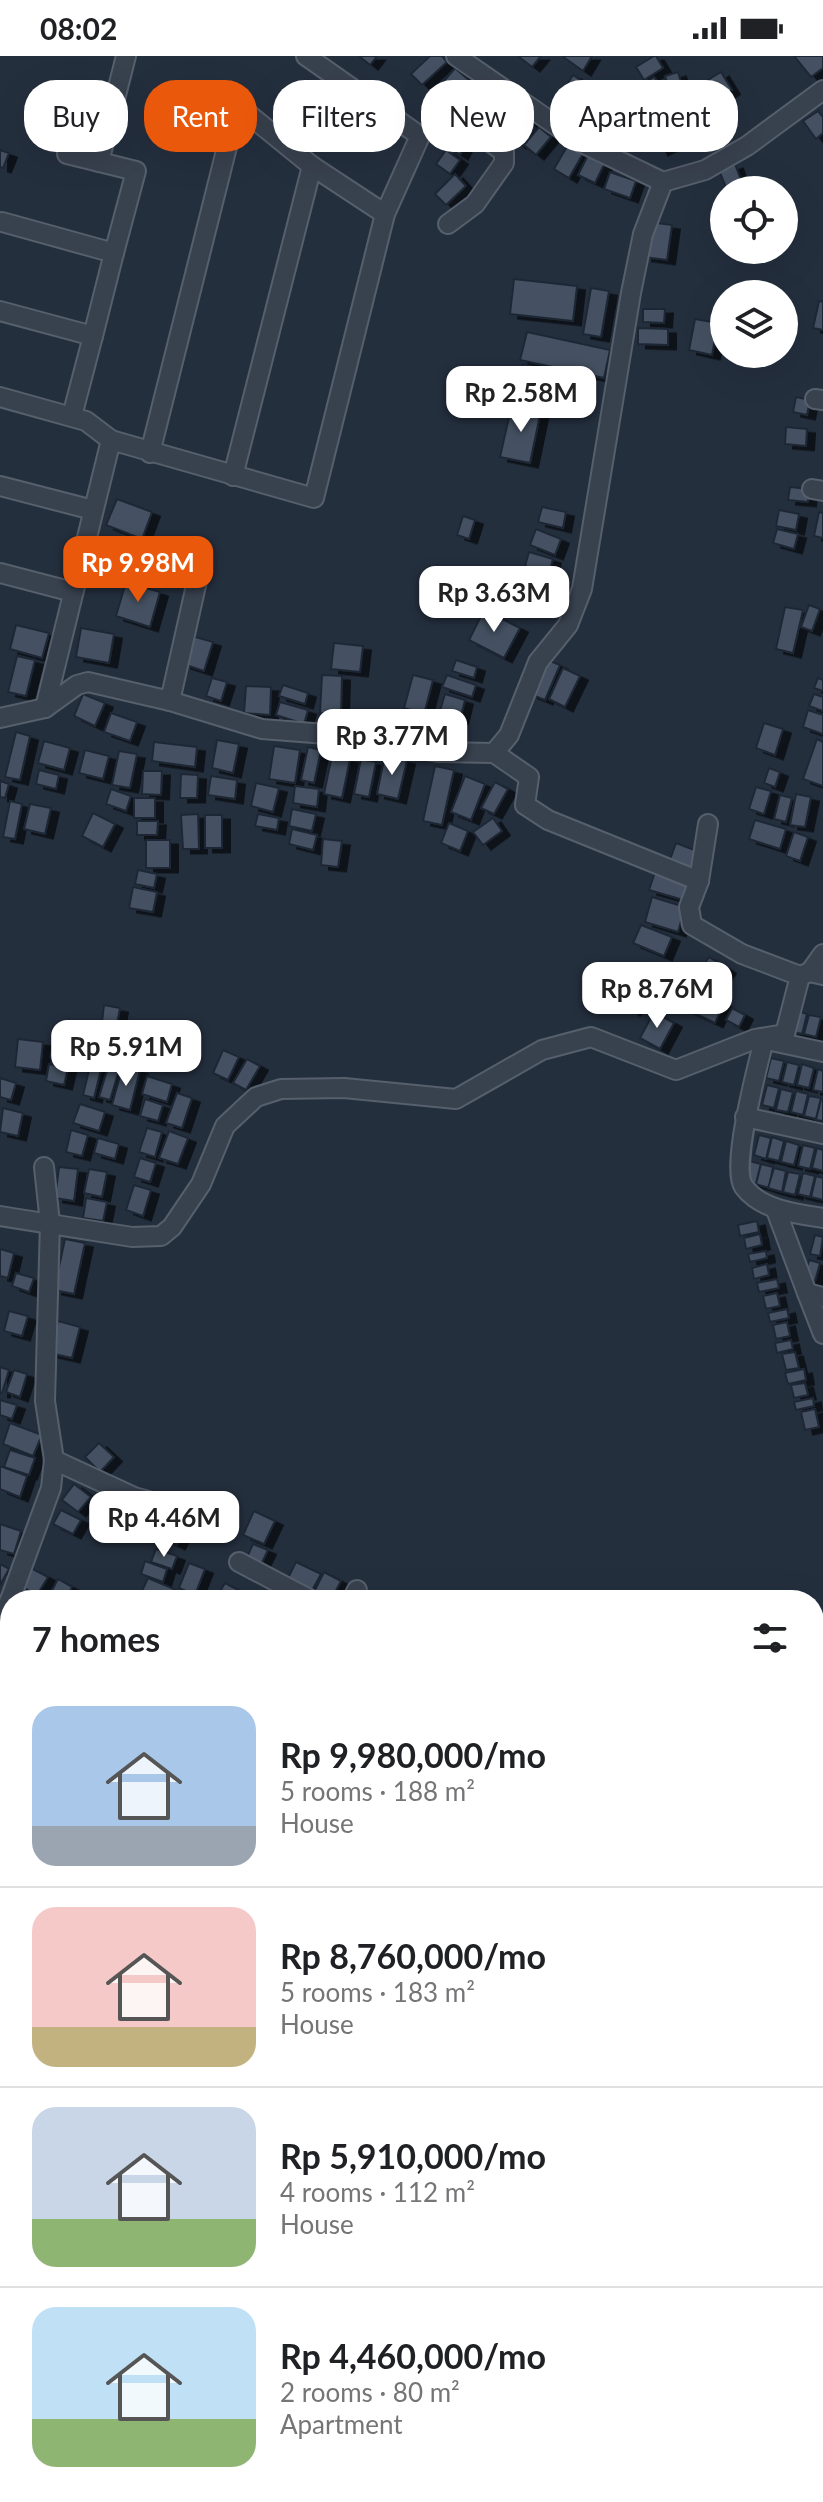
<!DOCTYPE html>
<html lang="en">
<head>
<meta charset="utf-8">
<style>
	body { margin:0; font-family:Lato,sans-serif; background:#f6f6f6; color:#202124; height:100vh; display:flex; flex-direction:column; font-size:30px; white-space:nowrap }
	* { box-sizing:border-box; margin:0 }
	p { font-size:26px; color:#757577 }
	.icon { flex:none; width:44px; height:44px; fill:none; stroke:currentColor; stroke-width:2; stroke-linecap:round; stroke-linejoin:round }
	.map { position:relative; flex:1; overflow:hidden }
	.side { position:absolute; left:0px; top:1534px; width:824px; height:912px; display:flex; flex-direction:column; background:#fff; border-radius:32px 32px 0 0; box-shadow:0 8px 32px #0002 }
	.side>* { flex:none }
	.top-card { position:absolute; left:24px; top:24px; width:776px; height:72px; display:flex; gap:16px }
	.fabs { position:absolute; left:710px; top:120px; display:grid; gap:16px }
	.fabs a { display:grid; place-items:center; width:88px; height:88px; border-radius:50%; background:#fff; box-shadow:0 8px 32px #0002; font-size:40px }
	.price { position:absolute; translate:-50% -68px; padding:0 18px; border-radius:16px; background:#fff; color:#222; font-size:26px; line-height:52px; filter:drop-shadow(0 2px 4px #0008) }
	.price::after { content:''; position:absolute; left:50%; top:48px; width:24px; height:18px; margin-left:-12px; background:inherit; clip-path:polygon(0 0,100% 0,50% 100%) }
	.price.on { background:#ea580c; color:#fff }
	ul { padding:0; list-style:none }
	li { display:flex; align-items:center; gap:24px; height:200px; padding:0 32px }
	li+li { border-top:2px solid #e0e0e0 }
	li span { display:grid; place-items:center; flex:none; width:224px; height:160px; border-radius:24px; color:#555 }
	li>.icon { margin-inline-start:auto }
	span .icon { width:96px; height:96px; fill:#fffc; stroke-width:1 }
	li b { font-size:34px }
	h2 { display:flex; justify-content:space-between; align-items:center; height:96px; padding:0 32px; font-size:34px }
	.tag { padding:0 28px; border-radius:32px; background:#fff; box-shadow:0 8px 32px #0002; font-size:28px; line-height:72px }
	.tag.on { background:#ea580c; color:#fff }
	.status { display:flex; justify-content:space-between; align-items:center; height:56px; padding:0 40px; background:#fff; direction:ltr }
	.status svg { height:22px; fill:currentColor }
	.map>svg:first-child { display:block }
</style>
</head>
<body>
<div class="status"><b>08:02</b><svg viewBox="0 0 49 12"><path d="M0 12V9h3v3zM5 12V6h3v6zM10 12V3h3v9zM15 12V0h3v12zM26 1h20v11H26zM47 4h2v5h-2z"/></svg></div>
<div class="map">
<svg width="823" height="2446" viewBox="0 0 823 2446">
	<defs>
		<filter id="shadow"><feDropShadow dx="8" dy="4.5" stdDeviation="0" flood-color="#0009"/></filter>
	</defs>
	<rect width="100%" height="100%" fill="#242f3e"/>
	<g fill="#455162" stroke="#1f2835" stroke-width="2" filter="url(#shadow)">
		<polygon points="359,0 377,0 370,9"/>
		<polygon points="430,0 442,0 447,6 422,29 411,18"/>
		<polygon points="518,0 541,0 532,11"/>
		<polygon points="562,0 592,0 583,15"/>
		<polygon points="654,0 656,0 663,12 644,24 636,11"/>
		<polygon points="794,0 823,0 823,12 811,21"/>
		<polygon points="455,12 471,26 454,46 438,32"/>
		<polygon points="678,16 683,33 670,37 665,20"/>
		<polygon points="721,16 732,34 714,45 703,27"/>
		<polygon points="573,19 589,30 579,47 562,36"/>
		<polygon points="654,21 664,34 643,48 634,35"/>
		<polygon points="476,22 494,34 480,54 463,42"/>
		<polygon points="600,27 613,38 599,57 585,47"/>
		<polygon points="693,34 700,46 678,58 671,45"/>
		<polygon points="624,40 639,53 628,65 613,52"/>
		<polygon points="458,48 479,61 467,80 446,67"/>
		<polygon points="515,52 535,72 518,88 498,68"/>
		<polygon points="666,52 681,85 660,95 645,62"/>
		<polygon points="699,55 705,71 683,79 677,62"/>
		<polygon points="818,55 823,61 823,77 816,83 803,65"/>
		<polygon points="539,71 551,81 536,99 524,89"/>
		<polygon points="449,77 466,87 460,99 443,88"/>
		<polygon points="569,87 584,96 569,122 554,113"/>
		<polygon points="0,94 9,97 3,112 0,111"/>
		<polygon points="446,94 460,104 450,118 436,108"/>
		<polygon points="589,97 606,105 595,127 578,119"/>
		<polygon points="735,108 744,132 727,134 719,114"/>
		<polygon points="610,116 636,125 630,142 604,133"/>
		<polygon points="455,118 466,130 446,149 435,138"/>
		<polygon points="649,166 672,169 667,204 644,201"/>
		<polygon points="514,223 577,230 573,265 510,258"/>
		<polygon points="591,232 609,235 601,281 583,278"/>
		<polygon points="819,245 823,246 823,274 813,272"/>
		<polygon points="643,253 665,253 664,267 643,266"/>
		<polygon points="695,263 718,267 712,299 689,294"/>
		<polygon points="638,272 668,273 668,289 638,288"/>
		<polygon points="527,276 610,294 604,322 520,304"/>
		<polygon points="523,308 550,316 541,344 514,336"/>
		<polygon points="796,341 810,344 807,359 793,356"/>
		<polygon points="512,348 541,354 530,407 500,401"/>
		<polygon points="786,371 807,373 806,390 785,388"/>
		<polygon points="790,431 809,433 808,446 788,444"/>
		<polygon points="117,443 152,456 142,483 106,469"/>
		<polygon points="542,451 566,456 563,472 538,466"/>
		<polygon points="779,454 799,458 796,474 776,470"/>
		<polygon points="819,456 823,457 823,482 814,480"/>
		<polygon points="463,460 475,464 469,483 457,479"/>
		<polygon points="536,473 561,483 555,499 530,489"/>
		<polygon points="777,473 798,478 794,493 773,487"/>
		<polygon points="529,496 553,503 549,517 525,510"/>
		<polygon points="523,513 546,520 540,536 518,529"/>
		<polygon points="126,526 160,536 150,571 116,560"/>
		<polygon points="809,549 820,553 812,575 801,571"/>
		<polygon points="785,551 803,554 793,597 776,593"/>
		<polygon points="484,554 520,572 504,602 469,584"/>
		<polygon points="16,569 49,577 42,602 10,593"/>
		<polygon points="81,572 114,578 109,607 76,601"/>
		<polygon points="192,580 213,586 204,615 183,608"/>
		<polygon points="334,587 363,590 360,616 331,613"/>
		<polygon points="17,600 35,604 26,640 8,636"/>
		<polygon points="545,603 560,609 545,644 530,638"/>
		<polygon points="456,604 477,611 474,622 452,615"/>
		<polygon points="563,612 580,620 565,651 549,643"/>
		<polygon points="322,619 342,620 341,658 320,657"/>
		<polygon points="413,619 433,624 424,658 404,652"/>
		<polygon points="447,619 476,629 472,641 442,631"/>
		<polygon points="212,622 227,626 221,645 206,640"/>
		<polygon points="818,622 823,624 823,635 814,632"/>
		<polygon points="283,629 308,637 305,648 279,640"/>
		<polygon points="246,630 271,631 270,659 244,657"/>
		<polygon points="83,638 105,647 95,670 74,660"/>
		<polygon points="445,638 465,644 460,664 439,658"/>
		<polygon points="814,638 823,641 823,655 809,650"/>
		<polygon points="280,646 308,654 304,668 276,659"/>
		<polygon points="808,654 823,659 823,678 803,671"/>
		<polygon points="111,657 137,666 130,685 104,676"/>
		<polygon points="412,659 425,662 420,679 407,675"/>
		<polygon points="439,660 456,668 450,682 433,674"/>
		<polygon points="764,667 783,673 775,699 756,692"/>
		<polygon points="16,676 30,680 20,724 5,721"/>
		<polygon points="817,683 823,686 823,730 803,723"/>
		<polygon points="217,684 239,688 233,717 212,712"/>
		<polygon points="44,685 70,692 64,714 38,707"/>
		<polygon points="154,686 197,691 195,711 152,705"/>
		<polygon points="274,690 300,694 295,727 269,723"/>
		<polygon points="308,691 321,694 314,727 301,724"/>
		<polygon points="85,694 109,700 103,723 79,717"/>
		<polygon points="119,695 137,698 130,732 112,729"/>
		<polygon points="332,699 350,703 342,742 324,738"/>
		<polygon points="385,699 407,704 398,743 377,738"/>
		<polygon points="361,703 376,706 369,741 354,738"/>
		<polygon points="435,710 454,714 442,769 423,765"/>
		<polygon points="769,712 780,716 775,731 764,727"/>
		<polygon points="39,714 59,719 56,733 36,728"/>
		<polygon points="143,715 162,715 161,739 142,738"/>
		<polygon points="181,718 198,719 197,742 180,742"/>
		<polygon points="211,720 237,724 235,743 208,739"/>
		<polygon points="465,720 485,728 471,764 451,756"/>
		<polygon points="0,725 9,728 5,742 0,741"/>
		<polygon points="495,726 508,733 494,758 481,752"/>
		<polygon points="256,727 279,732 273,756 251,750"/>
		<polygon points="295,730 319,733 317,751 293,747"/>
		<polygon points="756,731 771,735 764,758 749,753"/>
		<polygon points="111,733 131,740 126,755 106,748"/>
		<polygon points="796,738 811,741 805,771 790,769"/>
		<polygon points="780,739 792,742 786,766 774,763"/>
		<rect x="134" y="742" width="21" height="20"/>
		<polygon points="10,745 22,748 15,783 3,781"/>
		<polygon points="30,748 51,752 45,778 24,773"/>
		<polygon points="292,753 316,758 312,775 289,770"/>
		<polygon points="93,757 115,768 103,791 82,780"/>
		<polygon points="198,758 199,793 183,793 181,759"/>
		<polygon points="258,758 279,762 277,774 255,770"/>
		<rect x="205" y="759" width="17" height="33"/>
		<polygon points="493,762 502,775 483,789 473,776"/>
		<polygon points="755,764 786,773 780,793 749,783"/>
		<polygon points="137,765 158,765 157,779 137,779"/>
		<polygon points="449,767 468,775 460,795 441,787"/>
		<polygon points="292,773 317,779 313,794 289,788"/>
		<polygon points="794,776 808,781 800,805 786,800"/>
		<polygon points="323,783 342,785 338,811 321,809"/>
		<rect x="146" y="784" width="24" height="28"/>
		<polygon points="676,787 697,795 689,817 668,809"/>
		<polygon points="656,813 693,824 687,845 649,834"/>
		<polygon points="138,814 157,818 154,832 135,828"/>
		<polygon points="133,831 157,836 153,856 129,852"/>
		<polygon points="652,841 685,851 678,876 645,866"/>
		<polygon points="641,869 672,881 664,900 633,887"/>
		<polygon points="709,901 728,913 713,936 694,923"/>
		<polygon points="637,932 646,942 632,955 623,946"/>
		<polygon points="692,932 724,947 715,967 682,951"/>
		<polygon points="104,949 120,952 117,968 102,966"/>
		<polygon points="732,952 745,959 739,971 726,964"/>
		<polygon points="795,954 807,958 802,978 790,975"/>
		<polygon points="654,956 674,967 660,993 640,982"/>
		<polygon points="809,959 821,961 816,981 804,978"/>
		<polygon points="97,973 113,976 109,994 93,991"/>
		<polygon points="122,977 138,981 132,1003 116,999"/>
		<polygon points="18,983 43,986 40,1014 15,1011"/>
		<polygon points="54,986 70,991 66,1006 50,1001"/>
		<polygon points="223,994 239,1001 228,1024 213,1017"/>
		<polygon points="771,1002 784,1005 779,1025 766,1022"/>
		<polygon points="247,1003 260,1010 246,1034 233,1027"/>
		<polygon points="787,1006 799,1009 794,1029 782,1026"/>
		<polygon points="49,1008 68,1012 64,1029 46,1025"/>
		<polygon points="109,1008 120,1011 110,1044 99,1041"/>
		<polygon points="802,1008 814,1012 809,1032 797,1029"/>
		<polygon points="123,1009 140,1014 130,1054 112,1049"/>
		<polygon points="90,1010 101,1013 94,1042 83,1039"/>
		<polygon points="818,1013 823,1015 823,1036 813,1034"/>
		<polygon points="147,1020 172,1028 167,1046 142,1038"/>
		<polygon points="0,1022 16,1027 11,1044 0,1041"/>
		<polygon points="767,1029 779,1032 774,1052 762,1049"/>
		<polygon points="781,1033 793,1036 788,1056 776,1054"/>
		<polygon points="796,1035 808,1038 803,1059 791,1056"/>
		<polygon points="177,1037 192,1042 182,1072 166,1067"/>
		<polygon points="809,1040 821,1042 816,1063 804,1060"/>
		<polygon points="145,1043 163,1049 158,1065 140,1060"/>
		<polygon points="821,1043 823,1044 823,1065 816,1064"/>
		<polygon points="80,1048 105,1056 99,1075 73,1067"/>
		<polygon points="3,1052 23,1057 18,1080 0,1076"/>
		<polygon points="147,1072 162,1076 155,1101 139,1096"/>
		<polygon points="71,1074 88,1079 82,1100 66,1096"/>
		<polygon points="169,1075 188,1082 178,1108 159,1102"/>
		<polygon points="759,1079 771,1082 766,1103 754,1099"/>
		<polygon points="772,1081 784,1085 779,1105 767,1102"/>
		<polygon points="98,1082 119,1088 115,1103 94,1097"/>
		<polygon points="786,1085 799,1089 794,1109 781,1106"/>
		<polygon points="803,1089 815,1092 810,1113 798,1110"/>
		<polygon points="817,1092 823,1094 823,1115 812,1112"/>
		<polygon points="140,1102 156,1107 150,1126 134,1121"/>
		<polygon points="749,1105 761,1108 756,1128 744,1125"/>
		<polygon points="761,1108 773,1111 769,1132 756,1128"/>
		<polygon points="59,1111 78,1113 74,1145 55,1142"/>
		<polygon points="774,1112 786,1115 782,1136 768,1132"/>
		<polygon points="89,1113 107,1116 102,1141 84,1137"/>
		<polygon points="788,1116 800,1118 795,1139 783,1136"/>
		<polygon points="803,1117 815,1120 810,1141 798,1138"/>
		<polygon points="816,1120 823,1122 823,1144 811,1141"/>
		<polygon points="134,1129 151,1134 143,1160 126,1154"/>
		<polygon points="86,1142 107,1146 103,1165 83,1162"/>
		<polygon points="757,1165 759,1176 740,1180 738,1169"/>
		<polygon points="760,1178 762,1189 746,1193 744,1182"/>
		<polygon points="815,1179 823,1181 820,1200 810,1198"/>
		<polygon points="65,1183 85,1187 74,1238 54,1234"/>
		<polygon points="0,1193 14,1197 8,1222 0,1220"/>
		<polygon points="766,1195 767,1202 750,1206 748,1198"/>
		<polygon points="809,1204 820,1207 815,1225 804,1223"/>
		<polygon points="767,1208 769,1219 754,1223 752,1212"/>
		<polygon points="16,1217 34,1222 29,1236 12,1230"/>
		<polygon points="777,1223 779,1232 759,1236 757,1227"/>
		<polygon points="777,1237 780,1250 766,1253 763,1240"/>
		<polygon points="787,1253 789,1262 770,1266 768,1257"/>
		<polygon points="9,1255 28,1260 22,1280 4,1275"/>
		<polygon points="58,1265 80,1271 72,1302 50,1297"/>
		<polygon points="787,1266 790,1280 776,1283 773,1269"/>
		<polygon points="791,1284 793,1293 777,1297 775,1287"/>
		<polygon points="795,1296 799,1312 786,1314 782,1298"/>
		<polygon points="0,1311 9,1314 2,1337 0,1337"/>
		<polygon points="804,1313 806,1324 788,1328 785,1317"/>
		<polygon points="14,1314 27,1318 20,1341 6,1336"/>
		<polygon points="805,1327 808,1339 794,1342 791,1329"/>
		<polygon points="813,1342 814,1350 796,1354 794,1346"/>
		<polygon points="0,1344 17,1349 12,1363 0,1359"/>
		<polygon points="815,1353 819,1371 805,1374 801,1356"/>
		<polygon points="10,1367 42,1379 33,1400 3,1388"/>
		<polygon points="99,1387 114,1401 100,1416 85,1401"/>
		<polygon points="10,1394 35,1402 29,1419 4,1411"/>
		<polygon points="0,1410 27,1420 20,1441 0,1433"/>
		<polygon points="74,1428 91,1441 78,1456 62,1444"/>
		<polygon points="104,1446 119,1454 103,1481 89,1473"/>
		<polygon points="61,1454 81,1464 73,1478 53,1468"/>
		<polygon points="161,1455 187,1468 177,1489 150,1476"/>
		<polygon points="254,1455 275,1465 264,1488 243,1479"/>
		<polygon points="0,1468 21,1475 14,1498 0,1494"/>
		<polygon points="253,1488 268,1494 258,1515 244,1508"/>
		<polygon points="156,1493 177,1500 172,1513 151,1506"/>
		<polygon points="145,1505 167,1513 163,1526 141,1518"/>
		<polygon points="296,1506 321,1518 309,1540 285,1528"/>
		<polygon points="189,1507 205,1513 195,1539 179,1532"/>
		<polygon points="0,1508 9,1513 0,1529"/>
		<polygon points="31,1512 48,1521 37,1539 21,1530"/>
		<polygon points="324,1516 341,1525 331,1544 315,1544 311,1542"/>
		<polygon points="148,1522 174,1533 169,1544 158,1544 141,1537"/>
		<polygon points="58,1523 72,1531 66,1544 47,1544"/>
		<polygon points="225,1527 244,1537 240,1544 215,1544"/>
		<polygon points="19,1533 35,1542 34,1544 21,1544 15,1541"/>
		<polygon points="178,1535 197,1542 196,1544 175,1544"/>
		<polygon points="10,1561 10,1589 0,1584"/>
		<polygon points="0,1594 8,1598 0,1609"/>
		<polygon points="0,1648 10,1652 10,1674 6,1684 0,1682"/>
		<polygon points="7,1706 10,1707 10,1732 8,1737 0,1733 0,1721"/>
	</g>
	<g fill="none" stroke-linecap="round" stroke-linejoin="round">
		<g stroke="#565f6c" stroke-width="22">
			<g id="minor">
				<polyline points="456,0 580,86 663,126"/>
				<polyline points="67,98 136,115 114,197"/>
				<polyline points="99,106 126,0"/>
				<polyline points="2,166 114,197 93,280"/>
				<polyline points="448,168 475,148 504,107 504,96 478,77 515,41"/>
				<polyline points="0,255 93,280 72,360"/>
				<polyline points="0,341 86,365 111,384"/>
				<polyline points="815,343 823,344"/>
				<polyline points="150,397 233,67 242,53 312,110 385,158"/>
				<polyline points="233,420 312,110"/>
				<polyline points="0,430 93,454"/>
				<polyline points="812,433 823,435"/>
				<polyline points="0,517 73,536"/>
				<polyline points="170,645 197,525"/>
				<polyline points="45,652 111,384 314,442 385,158 420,80 306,0"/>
				<polyline points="0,662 45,652 77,629 88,626 170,645 262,673 339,679 438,696 494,697 529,721 525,749 548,764 699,825"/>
				<polyline points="494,697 509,679 538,606 568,569 582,533 631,237 643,178 663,126 705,114 747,90 823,34"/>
				<polyline points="708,768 699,825 689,851 692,869 742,898 800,920 810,916 823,919"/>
				<polyline points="810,916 823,898"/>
				<path d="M 764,984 C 758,1008 730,1113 744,1131 C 761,1154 797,1158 823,1162"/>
				<polyline points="767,984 823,996"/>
				<polyline points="745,1061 823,1078"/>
				<polyline points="776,1154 807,1237 823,1241"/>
				<polyline points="0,1160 132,1181 161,1180 172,1171 201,1128 225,1070 256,1041 281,1033 344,1032 456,1043 542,994 591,981 676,1014 755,983 785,978 800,920"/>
				<polyline points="807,1237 823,1278"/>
				<polyline points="54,1404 134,1441 156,1447 178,1448 191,1446 222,1457"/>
				<polyline points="239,1506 311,1544"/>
				<polyline points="10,1544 51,1432 54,1404 45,1345 50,1167 44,1111"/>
				<polyline points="352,1544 357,1534"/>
				<polyline points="0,1565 10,1544"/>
				<polyline points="0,1751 10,1755"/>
				<polyline points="814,1958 823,1963"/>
			</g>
		</g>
		<use href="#minor" stroke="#38414e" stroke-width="18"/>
	</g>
</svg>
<div class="fabs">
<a><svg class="icon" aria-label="locate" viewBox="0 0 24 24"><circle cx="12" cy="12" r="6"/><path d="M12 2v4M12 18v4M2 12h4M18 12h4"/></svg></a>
<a><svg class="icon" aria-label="layers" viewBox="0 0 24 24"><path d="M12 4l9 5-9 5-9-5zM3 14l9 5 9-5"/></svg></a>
</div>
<b class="price" style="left:521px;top:378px">Rp 2.58M</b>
<b class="price on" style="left:138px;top:548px">Rp 9.98M</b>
<b class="price" style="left:494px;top:578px">Rp 3.63M</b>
<b class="price" style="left:392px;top:721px">Rp 3.77M</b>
<b class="price" style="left:657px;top:974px">Rp 8.76M</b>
<b class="price" style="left:126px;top:1032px">Rp 5.91M</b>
<b class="price" style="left:164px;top:1503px">Rp 4.46M</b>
<div class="top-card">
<a class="tag">Buy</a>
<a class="tag on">Rent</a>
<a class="tag">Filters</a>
<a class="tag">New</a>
<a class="tag">Apartment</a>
</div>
<section class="side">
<h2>7 homes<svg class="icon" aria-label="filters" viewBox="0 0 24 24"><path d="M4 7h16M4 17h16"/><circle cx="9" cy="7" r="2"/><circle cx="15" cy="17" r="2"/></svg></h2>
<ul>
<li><span style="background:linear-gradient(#a9c7e8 75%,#9aa5b1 0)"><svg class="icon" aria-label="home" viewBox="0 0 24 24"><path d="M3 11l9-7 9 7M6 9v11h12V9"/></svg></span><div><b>Rp 9,980,000/mo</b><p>5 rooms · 188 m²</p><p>House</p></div></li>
<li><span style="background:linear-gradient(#f6c9c9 75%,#c2b280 0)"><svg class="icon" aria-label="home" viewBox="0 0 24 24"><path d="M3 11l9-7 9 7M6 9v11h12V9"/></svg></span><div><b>Rp 8,760,000/mo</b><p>5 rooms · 183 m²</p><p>House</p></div></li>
<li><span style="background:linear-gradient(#c9d6e8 70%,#8fb573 0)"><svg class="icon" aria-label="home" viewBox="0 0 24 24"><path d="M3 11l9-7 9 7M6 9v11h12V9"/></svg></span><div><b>Rp 5,910,000/mo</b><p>4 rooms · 112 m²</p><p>House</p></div></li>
<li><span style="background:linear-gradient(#bfe0f5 70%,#8fb573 0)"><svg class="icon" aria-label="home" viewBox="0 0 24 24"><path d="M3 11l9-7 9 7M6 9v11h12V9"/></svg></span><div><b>Rp 4,460,000/mo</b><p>2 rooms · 80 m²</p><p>Apartment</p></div></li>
</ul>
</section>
</div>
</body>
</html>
